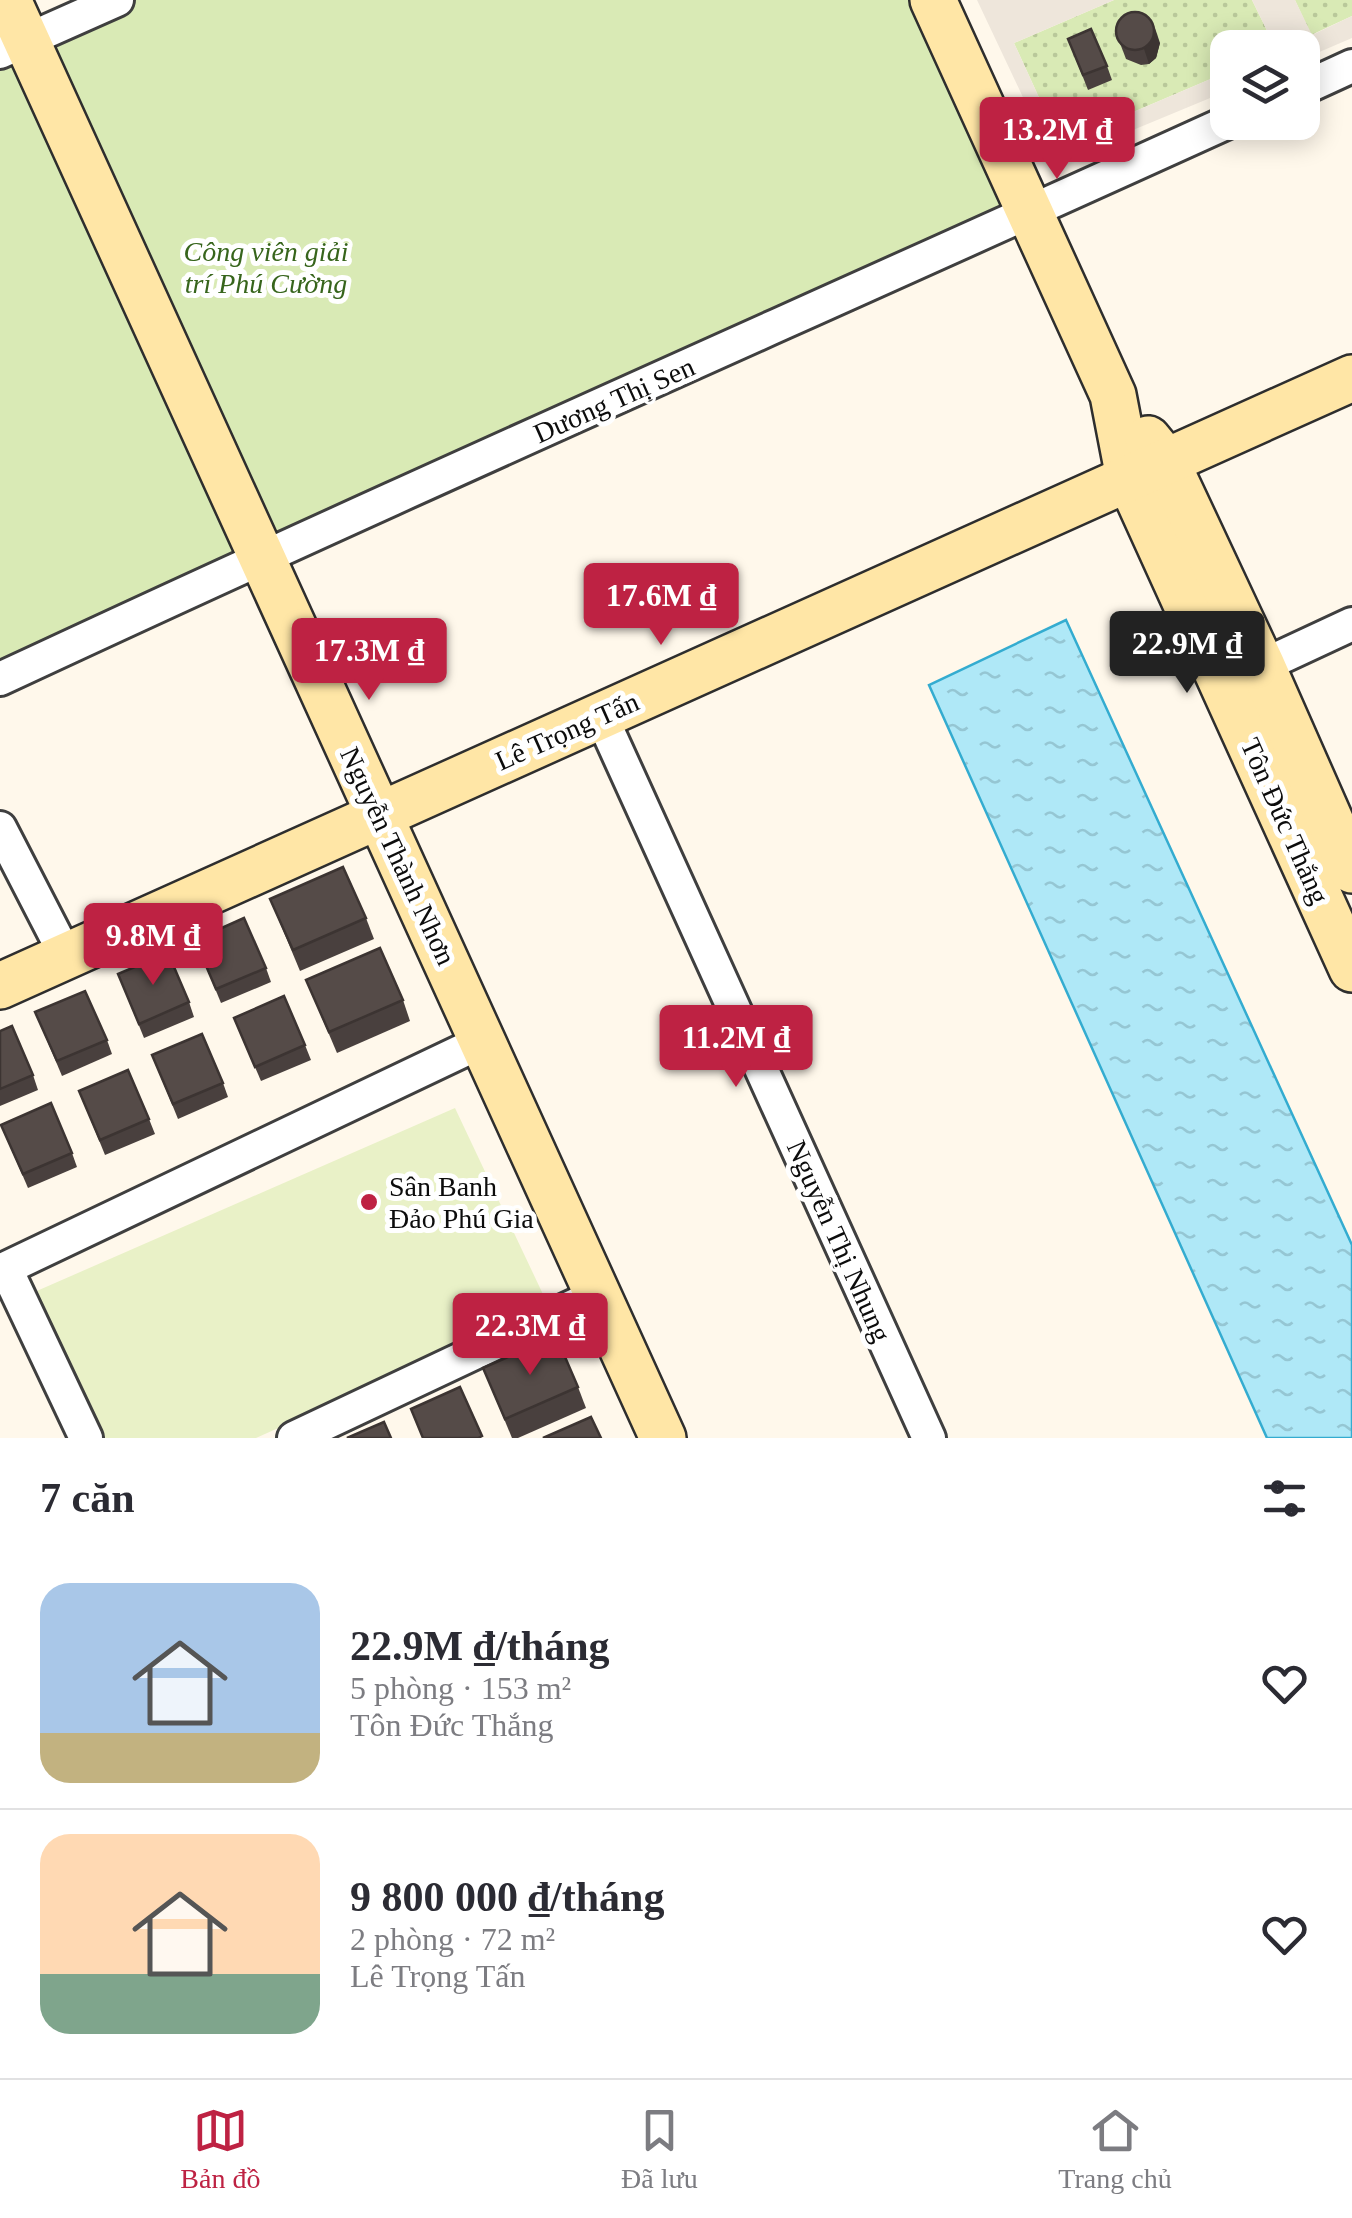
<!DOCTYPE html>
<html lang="vi">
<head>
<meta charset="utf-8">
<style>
	body { margin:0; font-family:Georgia,serif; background:#f7f7f7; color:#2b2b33; height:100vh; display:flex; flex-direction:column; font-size:38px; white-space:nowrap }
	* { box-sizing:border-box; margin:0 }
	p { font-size:32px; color:#7c7c81 }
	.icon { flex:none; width:55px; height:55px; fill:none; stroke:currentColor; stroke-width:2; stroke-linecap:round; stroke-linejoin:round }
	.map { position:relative; height:1438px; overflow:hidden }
	.panel { display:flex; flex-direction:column; background:#fff; flex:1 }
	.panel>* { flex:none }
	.tools { position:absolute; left:1210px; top:30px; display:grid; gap:20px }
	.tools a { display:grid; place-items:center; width:110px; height:110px; border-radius:20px; background:#fff; box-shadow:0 5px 25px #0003; font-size:50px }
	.price { position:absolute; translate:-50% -85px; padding:0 22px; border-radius:10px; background:#be2243; color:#fff; font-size:32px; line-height:65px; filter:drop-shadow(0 2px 5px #0008) }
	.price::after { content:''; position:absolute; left:50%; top:60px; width:30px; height:22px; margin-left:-15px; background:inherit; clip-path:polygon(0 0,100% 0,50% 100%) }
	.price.on { background:#222; color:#fff }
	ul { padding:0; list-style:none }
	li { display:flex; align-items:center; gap:30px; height:250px; padding:0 40px }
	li+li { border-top:2px solid #e1e1e2 }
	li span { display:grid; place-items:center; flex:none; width:280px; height:200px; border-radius:30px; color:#555 }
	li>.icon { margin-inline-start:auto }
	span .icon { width:120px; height:120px; fill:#fffc; stroke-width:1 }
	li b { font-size:42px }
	h2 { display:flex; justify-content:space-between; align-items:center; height:120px; padding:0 40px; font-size:42px }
	.tab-bar { display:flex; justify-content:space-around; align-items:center; height:140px; border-top:2px solid #e1e1e2; background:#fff; font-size:28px; color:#7c7c81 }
	.tab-bar a { display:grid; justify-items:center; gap:5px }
	.tab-bar .on { color:#be2243 }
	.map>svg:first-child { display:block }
</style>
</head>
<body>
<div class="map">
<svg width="1352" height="1438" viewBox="0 0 1352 1438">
	<defs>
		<pattern id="garden-dots" width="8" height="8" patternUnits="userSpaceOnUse" patternTransform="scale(2.5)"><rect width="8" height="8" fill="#d9eab5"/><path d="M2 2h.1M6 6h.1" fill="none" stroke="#b9c89a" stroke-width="1.8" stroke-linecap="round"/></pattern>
		<pattern id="water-ripples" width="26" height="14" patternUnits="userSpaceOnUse" patternTransform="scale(2.5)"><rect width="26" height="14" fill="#afe8f7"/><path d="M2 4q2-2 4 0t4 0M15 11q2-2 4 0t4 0" fill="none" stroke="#95c6d3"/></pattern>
	</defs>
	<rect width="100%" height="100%" fill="#fff8eb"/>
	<polygon fill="#d9eab5" points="129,0 933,0 1030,214 0,679 0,58"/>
	<g fill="url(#garden-dots)">
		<polygon points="1114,0 1252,0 1275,47 1228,48 1227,72 1084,133 1071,135 1055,124 1047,115 1014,43"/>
		<polygon points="1295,0 1352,0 1352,16 1311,35"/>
	</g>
	<polygon fill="#e9f1c7" points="455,1108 549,1307 256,1438 91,1438 23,1297"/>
	<g fill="#eee6db">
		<polygon points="977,0 1114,0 1014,43 1047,115 1055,124 1071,135 1084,133 1227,72 1227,91 1080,152 1056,145 1039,131"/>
		<polygon points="1252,0 1295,0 1312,35 1352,16 1352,38 1303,59 1302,48 1275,47"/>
	</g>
	<polygon fill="url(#water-ripples)" stroke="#34acd0" stroke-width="2.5" points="1066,620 1352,1245 1352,1438 1267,1438 929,685"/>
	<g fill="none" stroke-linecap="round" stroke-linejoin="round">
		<g stroke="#3f3f3f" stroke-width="38">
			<g id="street">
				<polyline points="0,52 117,0"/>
				<polyline points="1302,89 1352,66"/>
				<polyline points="1262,666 1352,624"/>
				<path d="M 0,679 C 407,489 819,308 1228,122"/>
				<polyline points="601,716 929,1438"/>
				<polyline points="0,828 66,956"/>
				<polyline points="6,1269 86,1438"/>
				<polyline points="0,1271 483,1041"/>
				<polyline points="294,1438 597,1295"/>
			</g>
		</g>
		<g stroke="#2e2e2e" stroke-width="50">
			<g id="secondary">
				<polyline points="8,0 663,1438"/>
				<polyline points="933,0 1113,395 1129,478 1352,969"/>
				<polyline points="1148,439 1166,461 1262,666 1352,870"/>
				<polyline points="0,986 1352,378"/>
			</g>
		</g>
		<use href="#street" stroke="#fff" stroke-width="32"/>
		<use href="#secondary" stroke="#ffe6a6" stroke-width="45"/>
	</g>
	<g fill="#49403e">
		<polygon points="1115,30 1160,43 1156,58 1149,64 1141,65 1126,59"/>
		<polygon points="1068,39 1107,66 1112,80 1088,90"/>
		<polygon points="270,899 366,918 374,939 300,971"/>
		<polygon points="195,940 266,968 271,982 221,1003"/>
		<polygon points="118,974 189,1002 194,1017 144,1038"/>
		<polygon points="306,980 403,1000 410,1021 337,1053"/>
		<polygon points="35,1012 107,1040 112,1054 62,1076"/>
		<polygon points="234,1018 305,1045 311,1060 261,1081"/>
		<polygon points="0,1031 33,1075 38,1090 0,1106"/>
		<polygon points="152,1055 223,1083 228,1097 178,1119"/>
		<polygon points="79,1091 149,1119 155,1134 105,1155"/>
		<polygon points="1,1125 72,1153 77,1167 28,1188"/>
		<polygon points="483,1368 578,1387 586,1408 518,1438 512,1438"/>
	</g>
	<polygon fill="#3c3432" points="1155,28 1160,43 1156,58 1149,64 1144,49"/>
	<g fill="#554b48" stroke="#3c3432" stroke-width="2.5">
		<circle cx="1135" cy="31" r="19"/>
		<polygon points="1091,29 1107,66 1083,75 1068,39"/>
		<polygon points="343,867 366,918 293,950 270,899"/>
		<polygon points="244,918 266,968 216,989 195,940"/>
		<polygon points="380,948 403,1000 329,1032 306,980"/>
		<polygon points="168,953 189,1002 139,1024 118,974"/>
		<polygon points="85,991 107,1040 57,1061 35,1012"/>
		<polygon points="284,996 305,1045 255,1067 234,1018"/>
		<polygon points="12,1026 33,1075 0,1089 0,1031"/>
		<polygon points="202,1034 223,1083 173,1104 152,1055"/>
		<polygon points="128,1070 149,1119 100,1140 79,1091"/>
		<polygon points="51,1103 72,1153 23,1174 1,1125"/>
		<polygon points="556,1336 578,1387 505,1419 483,1368"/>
		<polygon points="460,1387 482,1436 478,1438 423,1438 411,1409"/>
		<polygon points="591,1417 601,1438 543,1438"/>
		<polygon points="384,1422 391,1438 347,1438"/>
	</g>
	<circle fill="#be2243" stroke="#fff" stroke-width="4" cx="369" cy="1202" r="10"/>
	<g text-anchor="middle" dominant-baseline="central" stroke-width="10" stroke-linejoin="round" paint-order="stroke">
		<g font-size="28" font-style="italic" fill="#37651c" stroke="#fff">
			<text x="266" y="251">Công viên giải<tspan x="266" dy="32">trí Phú Cường</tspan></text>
		</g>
		<g font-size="28" fill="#0c0c0c" stroke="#fff">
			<text transform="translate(614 400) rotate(-24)">Dương Thị Sen</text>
			<text transform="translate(567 731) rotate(-24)">Lê Trọng Tấn</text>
			<text transform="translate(1285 821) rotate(66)">Tôn Đức Thắng</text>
			<text transform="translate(398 856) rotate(65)">Nguyễn Thành Nhơn</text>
			<text transform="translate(839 1241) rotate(66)">Nguyễn Thị Nhung</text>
		</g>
		<g font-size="28" fill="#0c0c0c" stroke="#fff" text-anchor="start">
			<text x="389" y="1186">Sân Banh<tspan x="389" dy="32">Đảo Phú Gia</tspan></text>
		</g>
	</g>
</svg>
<div class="tools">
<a><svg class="icon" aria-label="layers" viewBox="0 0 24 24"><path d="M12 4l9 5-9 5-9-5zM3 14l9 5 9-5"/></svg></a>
</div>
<b class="price" style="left:1057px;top:182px">13.2M ₫</b>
<b class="price" style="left:661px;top:648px">17.6M ₫</b>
<b class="price on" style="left:1187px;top:696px">22.9M ₫</b>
<b class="price" style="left:369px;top:703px">17.3M ₫</b>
<b class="price" style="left:153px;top:988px">9.8M ₫</b>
<b class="price" style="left:736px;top:1090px">11.2M ₫</b>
<b class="price" style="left:530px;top:1378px">22.3M ₫</b>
</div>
<section class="panel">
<h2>7 căn<svg class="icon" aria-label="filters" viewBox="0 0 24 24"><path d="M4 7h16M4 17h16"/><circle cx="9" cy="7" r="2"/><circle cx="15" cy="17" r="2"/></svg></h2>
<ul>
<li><span style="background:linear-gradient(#a9c7e8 75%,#c2b280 0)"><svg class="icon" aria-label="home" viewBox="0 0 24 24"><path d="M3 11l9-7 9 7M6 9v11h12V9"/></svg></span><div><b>22.9M ₫/tháng</b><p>5 phòng · 153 m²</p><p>Tôn Đức Thắng</p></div><svg class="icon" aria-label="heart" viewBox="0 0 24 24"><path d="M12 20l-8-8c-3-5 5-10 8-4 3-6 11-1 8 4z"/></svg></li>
<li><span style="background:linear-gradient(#ffd9b3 70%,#7fa58c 0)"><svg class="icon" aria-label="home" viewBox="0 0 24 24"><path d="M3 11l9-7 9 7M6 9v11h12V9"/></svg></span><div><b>9 800 000 ₫/tháng</b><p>2 phòng · 72 m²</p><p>Lê Trọng Tấn</p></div><svg class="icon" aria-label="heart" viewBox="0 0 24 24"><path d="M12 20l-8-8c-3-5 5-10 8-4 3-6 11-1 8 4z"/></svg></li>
</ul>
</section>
<nav class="tab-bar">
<a class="on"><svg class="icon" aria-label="map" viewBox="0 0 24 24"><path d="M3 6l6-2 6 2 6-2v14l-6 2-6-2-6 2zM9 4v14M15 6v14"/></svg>Bản đồ</a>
<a><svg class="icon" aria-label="saved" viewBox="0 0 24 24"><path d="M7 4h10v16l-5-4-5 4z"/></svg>Đã lưu</a>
<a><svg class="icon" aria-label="home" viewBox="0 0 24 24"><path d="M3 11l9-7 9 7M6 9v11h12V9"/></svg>Trang chủ</a>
</nav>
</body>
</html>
